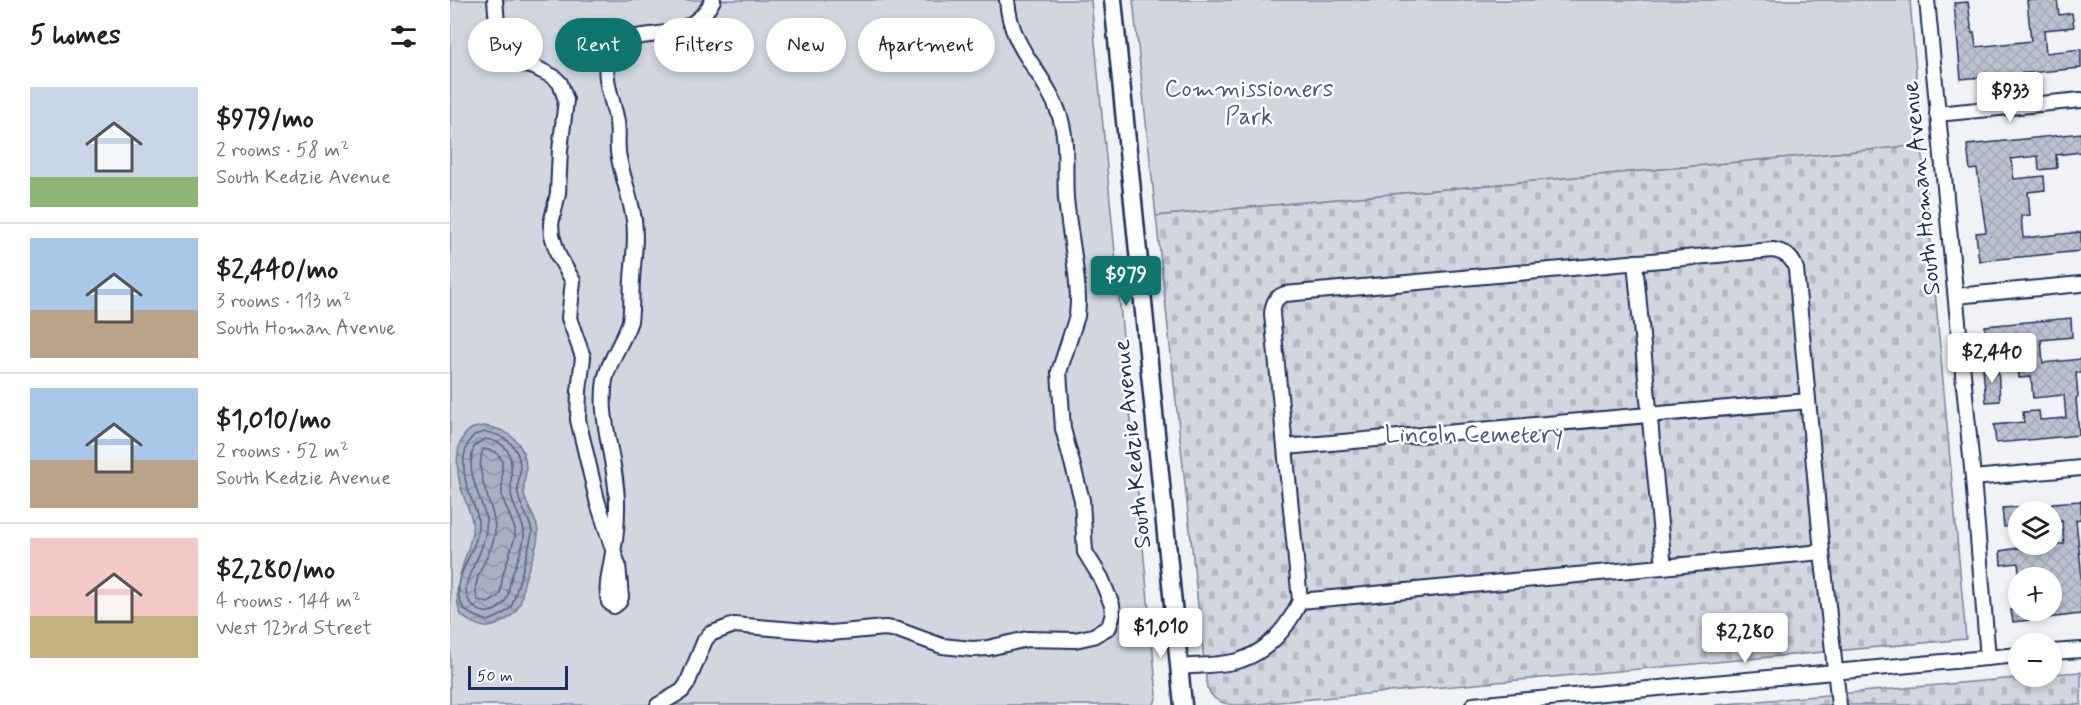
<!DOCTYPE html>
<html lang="en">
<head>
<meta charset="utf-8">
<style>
	body { margin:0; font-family:Mynerve,sans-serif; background:#f2f2f2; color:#202124; height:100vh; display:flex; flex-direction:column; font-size:22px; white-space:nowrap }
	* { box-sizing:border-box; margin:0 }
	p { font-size:20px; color:#757577 }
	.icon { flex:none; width:33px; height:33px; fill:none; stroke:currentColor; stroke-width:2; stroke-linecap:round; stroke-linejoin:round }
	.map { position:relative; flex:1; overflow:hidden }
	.drawer { display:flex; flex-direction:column; background:#fff; width:450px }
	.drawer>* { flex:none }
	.hud { position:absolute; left:18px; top:18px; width:570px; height:54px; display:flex; gap:12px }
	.tools { position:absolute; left:1558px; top:501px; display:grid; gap:12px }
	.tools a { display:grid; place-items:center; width:54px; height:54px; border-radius:50%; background:#fff; box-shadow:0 3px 9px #0003; font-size:30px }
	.scale { position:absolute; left:18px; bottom:15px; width:100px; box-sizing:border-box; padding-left:6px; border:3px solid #1b2f5e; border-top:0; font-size:16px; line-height:21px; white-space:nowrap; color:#1b2f5e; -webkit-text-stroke:4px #fff; paint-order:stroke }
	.price { position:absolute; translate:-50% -51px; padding:0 14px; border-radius:6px; background:#fff; color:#222; font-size:20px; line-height:39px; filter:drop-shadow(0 2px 3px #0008) }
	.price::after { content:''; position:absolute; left:50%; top:36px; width:18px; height:14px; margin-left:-9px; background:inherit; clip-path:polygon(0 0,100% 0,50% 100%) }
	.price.current { background:#0f766e; color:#fff }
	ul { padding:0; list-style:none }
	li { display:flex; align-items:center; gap:18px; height:150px; padding:0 30px }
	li+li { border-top:2px solid #e0e0e0 }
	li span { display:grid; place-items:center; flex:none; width:168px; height:120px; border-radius:0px; color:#555 }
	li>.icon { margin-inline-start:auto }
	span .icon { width:72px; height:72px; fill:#fffc; stroke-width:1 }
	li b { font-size:26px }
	h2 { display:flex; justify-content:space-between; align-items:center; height:72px; padding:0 30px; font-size:26px }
	.chip { padding:0 21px; border-radius:27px; background:#fff; box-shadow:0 3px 9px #0003; font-size:21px; line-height:54px }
	.chip.current { background:#0f766e; color:#fff }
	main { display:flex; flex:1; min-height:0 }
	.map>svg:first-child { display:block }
</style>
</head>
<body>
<main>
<section class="drawer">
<h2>5 homes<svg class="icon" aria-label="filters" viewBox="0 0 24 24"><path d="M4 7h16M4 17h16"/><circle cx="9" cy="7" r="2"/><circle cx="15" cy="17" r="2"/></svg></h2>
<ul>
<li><span style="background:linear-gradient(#c9d6e8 75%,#8fb573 0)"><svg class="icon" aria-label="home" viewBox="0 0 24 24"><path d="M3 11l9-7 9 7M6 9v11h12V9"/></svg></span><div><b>$979/mo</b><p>2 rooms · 58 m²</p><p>South Kedzie Avenue</p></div></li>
<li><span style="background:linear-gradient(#a9c7e8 60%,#b9a48a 0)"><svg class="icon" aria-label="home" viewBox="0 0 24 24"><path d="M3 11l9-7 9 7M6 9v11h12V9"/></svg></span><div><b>$2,440/mo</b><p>3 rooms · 113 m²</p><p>South Homan Avenue</p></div></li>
<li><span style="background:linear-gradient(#a9c7e8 60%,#b9a48a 0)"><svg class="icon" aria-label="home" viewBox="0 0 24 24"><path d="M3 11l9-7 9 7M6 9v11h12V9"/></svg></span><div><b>$1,010/mo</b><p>2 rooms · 52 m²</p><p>South Kedzie Avenue</p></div></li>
<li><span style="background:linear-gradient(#f6c9c9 65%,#c2b280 0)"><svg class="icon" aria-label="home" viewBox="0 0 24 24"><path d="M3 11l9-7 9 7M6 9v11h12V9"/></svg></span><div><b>$2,280/mo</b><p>4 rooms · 144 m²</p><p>West 123rd Street</p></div></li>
</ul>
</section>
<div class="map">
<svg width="1631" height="705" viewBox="0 0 1631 705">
	<defs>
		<pattern id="cemetery-stones" width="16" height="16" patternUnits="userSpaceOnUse" patternTransform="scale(1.5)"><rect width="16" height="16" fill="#d2d6df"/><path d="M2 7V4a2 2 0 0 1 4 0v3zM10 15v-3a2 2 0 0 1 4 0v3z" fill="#b4b8c2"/></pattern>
		<pattern id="water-waves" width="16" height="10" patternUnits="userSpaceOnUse" patternTransform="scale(1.5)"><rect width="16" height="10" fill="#a8b0c2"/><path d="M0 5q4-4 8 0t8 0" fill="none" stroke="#8890a1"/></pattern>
		<pattern id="building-cross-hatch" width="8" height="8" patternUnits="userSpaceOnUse" patternTransform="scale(1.5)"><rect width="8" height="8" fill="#bcc2d0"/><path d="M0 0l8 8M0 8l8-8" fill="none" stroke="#a1a7b5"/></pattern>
	</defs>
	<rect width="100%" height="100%" fill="#f1f2f5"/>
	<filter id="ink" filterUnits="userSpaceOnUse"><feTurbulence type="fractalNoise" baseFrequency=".0167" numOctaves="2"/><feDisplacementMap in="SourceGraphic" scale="12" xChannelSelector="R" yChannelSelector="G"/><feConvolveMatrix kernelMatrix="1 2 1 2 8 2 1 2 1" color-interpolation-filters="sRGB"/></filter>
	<g filter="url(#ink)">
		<g fill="#d2d6df" stroke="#76829e" stroke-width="1.5">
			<polygon points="0,0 641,0 707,695 704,705 0,705"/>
			<polygon points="683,0 1460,0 1472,145 706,216"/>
		</g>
		<g fill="url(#cemetery-stones)" stroke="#76829e" stroke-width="1.5">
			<path d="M 1472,145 L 1516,639 L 796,705 C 779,705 765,705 757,688 L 706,216 Z"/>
			<polygon points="1631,672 1631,705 1265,705 1577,677 1602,676 1602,674"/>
		</g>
		<path fill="url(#water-waves)" stroke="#707c9a" stroke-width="1.5" d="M 34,426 C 59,429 76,443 76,469 C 76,477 73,485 74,492 C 75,506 86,517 88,530 C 89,548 78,566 74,583 C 72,589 73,595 71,601 C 70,604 67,609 65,612 C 59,619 46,627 37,627 C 29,627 15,620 10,613 C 0,584 18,560 22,532 C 24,519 18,509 14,497 C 7,479 1,442 21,429 C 25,427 30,427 34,426 Z"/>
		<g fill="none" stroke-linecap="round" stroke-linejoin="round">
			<g stroke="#536386" stroke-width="1.5">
				<path d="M 35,432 C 57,435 71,448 70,471 C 69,479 67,487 68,494 C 70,508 81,519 82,533 C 82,538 63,604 61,607 C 56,614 46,618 38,621 C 25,615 15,616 10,600 C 2,573 30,550 28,522 C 28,512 23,504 20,496 C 13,477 9,450 24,435 Z"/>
				<path d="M 35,439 C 69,444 60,467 61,492 C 61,508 75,520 74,535 C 74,551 63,567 60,583 C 58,591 59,598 53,604 C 39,621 16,609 16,589 C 17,573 28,561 32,546 C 35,536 38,525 35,515 C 29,491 14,470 25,445 Z"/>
				<path d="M 33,449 L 46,452 L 52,460 L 52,497 L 65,529 L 65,537 L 53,574 L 50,594 L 45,599 L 38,603 L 28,600 C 18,577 45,554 45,530 C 45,503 23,477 33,449 Z"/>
			</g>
		</g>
		<g fill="url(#building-cross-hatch)" stroke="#1b2f5e" stroke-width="1.5">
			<polygon points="1577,0 1607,0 1609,15 1622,13 1624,27 1594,30 1596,53 1631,49 1631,68 1511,79 1504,3 1518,2 1522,33 1524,32 1526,47 1581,41"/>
			<polygon points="1631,133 1631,152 1606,155 1607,168 1589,170 1588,156 1561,159 1564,179 1594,176 1595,190 1578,192 1580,215 1571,216 1573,238 1631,232 1631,251 1529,261 1526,233 1536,232 1527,169 1520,170 1517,145"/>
			<polygon points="1621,318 1622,337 1591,340 1593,363 1631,359 1631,373 1626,373 1628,397 1626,398 1629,435 1546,443 1544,425 1574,422 1573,412 1589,411 1590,420 1616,418 1614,395 1583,398 1581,377 1569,378 1568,364 1576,363 1574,341 1536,345 1535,326"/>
			<polygon points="1548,367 1550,401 1536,402 1533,368"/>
			<polygon points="1631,501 1631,519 1626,520 1631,568 1631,614 1563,622 1561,610 1602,610 1602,578 1570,578 1568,563 1551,565 1550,551 1594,544 1614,544 1612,521 1602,522 1602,503"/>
			<polygon points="1569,507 1569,525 1554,527 1552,508"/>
		</g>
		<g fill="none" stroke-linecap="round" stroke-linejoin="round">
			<g stroke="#1b2f5e" stroke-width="18">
				<g id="minor">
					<path d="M 45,0 L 48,35 L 53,52 L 64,62 L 84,67 L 104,77 L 110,83 L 116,100 L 110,150 L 108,193 L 101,224 L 102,235 L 108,255 L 123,281 L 119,318 L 133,357 L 129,391 L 128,420 L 147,500 L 168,565 L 171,597 L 169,602 L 164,606 L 159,602 C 155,586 161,568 163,552 C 166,537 167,521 167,507 C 168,464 148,422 155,380 C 159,359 174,341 180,321 C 182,307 181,294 182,280 C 183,260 187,241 184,220 C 181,199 173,179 169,158 C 166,146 169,134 167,122 C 164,102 150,74 160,54 C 178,19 235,54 263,0"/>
					<polyline points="1477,0 1523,478 1538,658"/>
					<polyline points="1487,114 1631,100"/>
					<polyline points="1185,262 1214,567"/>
					<polyline points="1506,296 1631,284"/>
					<polyline points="835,447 1358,401"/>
					<polyline points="1523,478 1631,468"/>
					<polyline points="850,601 1372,552"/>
					<polyline points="1602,652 1631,650"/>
					<path d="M 729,667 C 748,665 772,666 791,660 C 819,650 838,627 850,601 L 822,314 C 823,304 825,297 835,294 L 1323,250 C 1335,252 1342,257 1346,269 L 1372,552 L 1389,705"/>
					<path d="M 208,705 L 232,691 L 237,684 L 255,640 L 260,634 L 284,625 L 381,633 L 435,628 L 448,630 L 492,646 L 522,649 L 538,648 L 577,639 L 625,640 L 643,636 L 659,627 L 663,614 L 662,605 L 651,578 L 635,552 L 632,500 L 613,429 L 609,372 L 627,316 L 628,303 C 628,268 619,233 616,198 C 614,169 619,139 608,111 C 592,68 561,51 557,0"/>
					<polyline points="1023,705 1569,655"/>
				</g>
			</g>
			<g stroke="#1b2f5e" stroke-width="21">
				<polyline id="major" points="663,0 733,705"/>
			</g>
			<use href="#minor" stroke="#fff" stroke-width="14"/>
			<use href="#major" stroke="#fff" stroke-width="16"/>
		</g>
	</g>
	<g text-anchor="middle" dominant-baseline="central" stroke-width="5" stroke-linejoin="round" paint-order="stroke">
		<g font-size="24" fill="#49597e" stroke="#fff">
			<text x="799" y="89">Commissioners<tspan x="799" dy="28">Park</tspan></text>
			<text x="1024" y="435">Lincoln Cemetery</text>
		</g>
		<g font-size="24" fill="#1b2f5e" stroke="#fff">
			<text transform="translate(1472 188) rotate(-96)">South Homan Avenue</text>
			<text transform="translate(683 444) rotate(-96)">South Kedzie Avenue</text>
		</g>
	</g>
</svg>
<div class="tools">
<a><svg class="icon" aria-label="layers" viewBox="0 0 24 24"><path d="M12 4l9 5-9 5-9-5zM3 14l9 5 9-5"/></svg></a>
<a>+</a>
<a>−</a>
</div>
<div class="scale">50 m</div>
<b class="price" style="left:1560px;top:123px">$933</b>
<b class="price current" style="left:676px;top:307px">$979</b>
<b class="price" style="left:1542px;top:384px">$2,440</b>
<b class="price" style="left:711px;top:659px">$1,010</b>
<b class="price" style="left:1295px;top:664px">$2,280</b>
<div class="hud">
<a class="chip">Buy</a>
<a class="chip current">Rent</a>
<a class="chip">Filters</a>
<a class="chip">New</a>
<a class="chip">Apartment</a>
</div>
</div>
</main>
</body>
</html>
